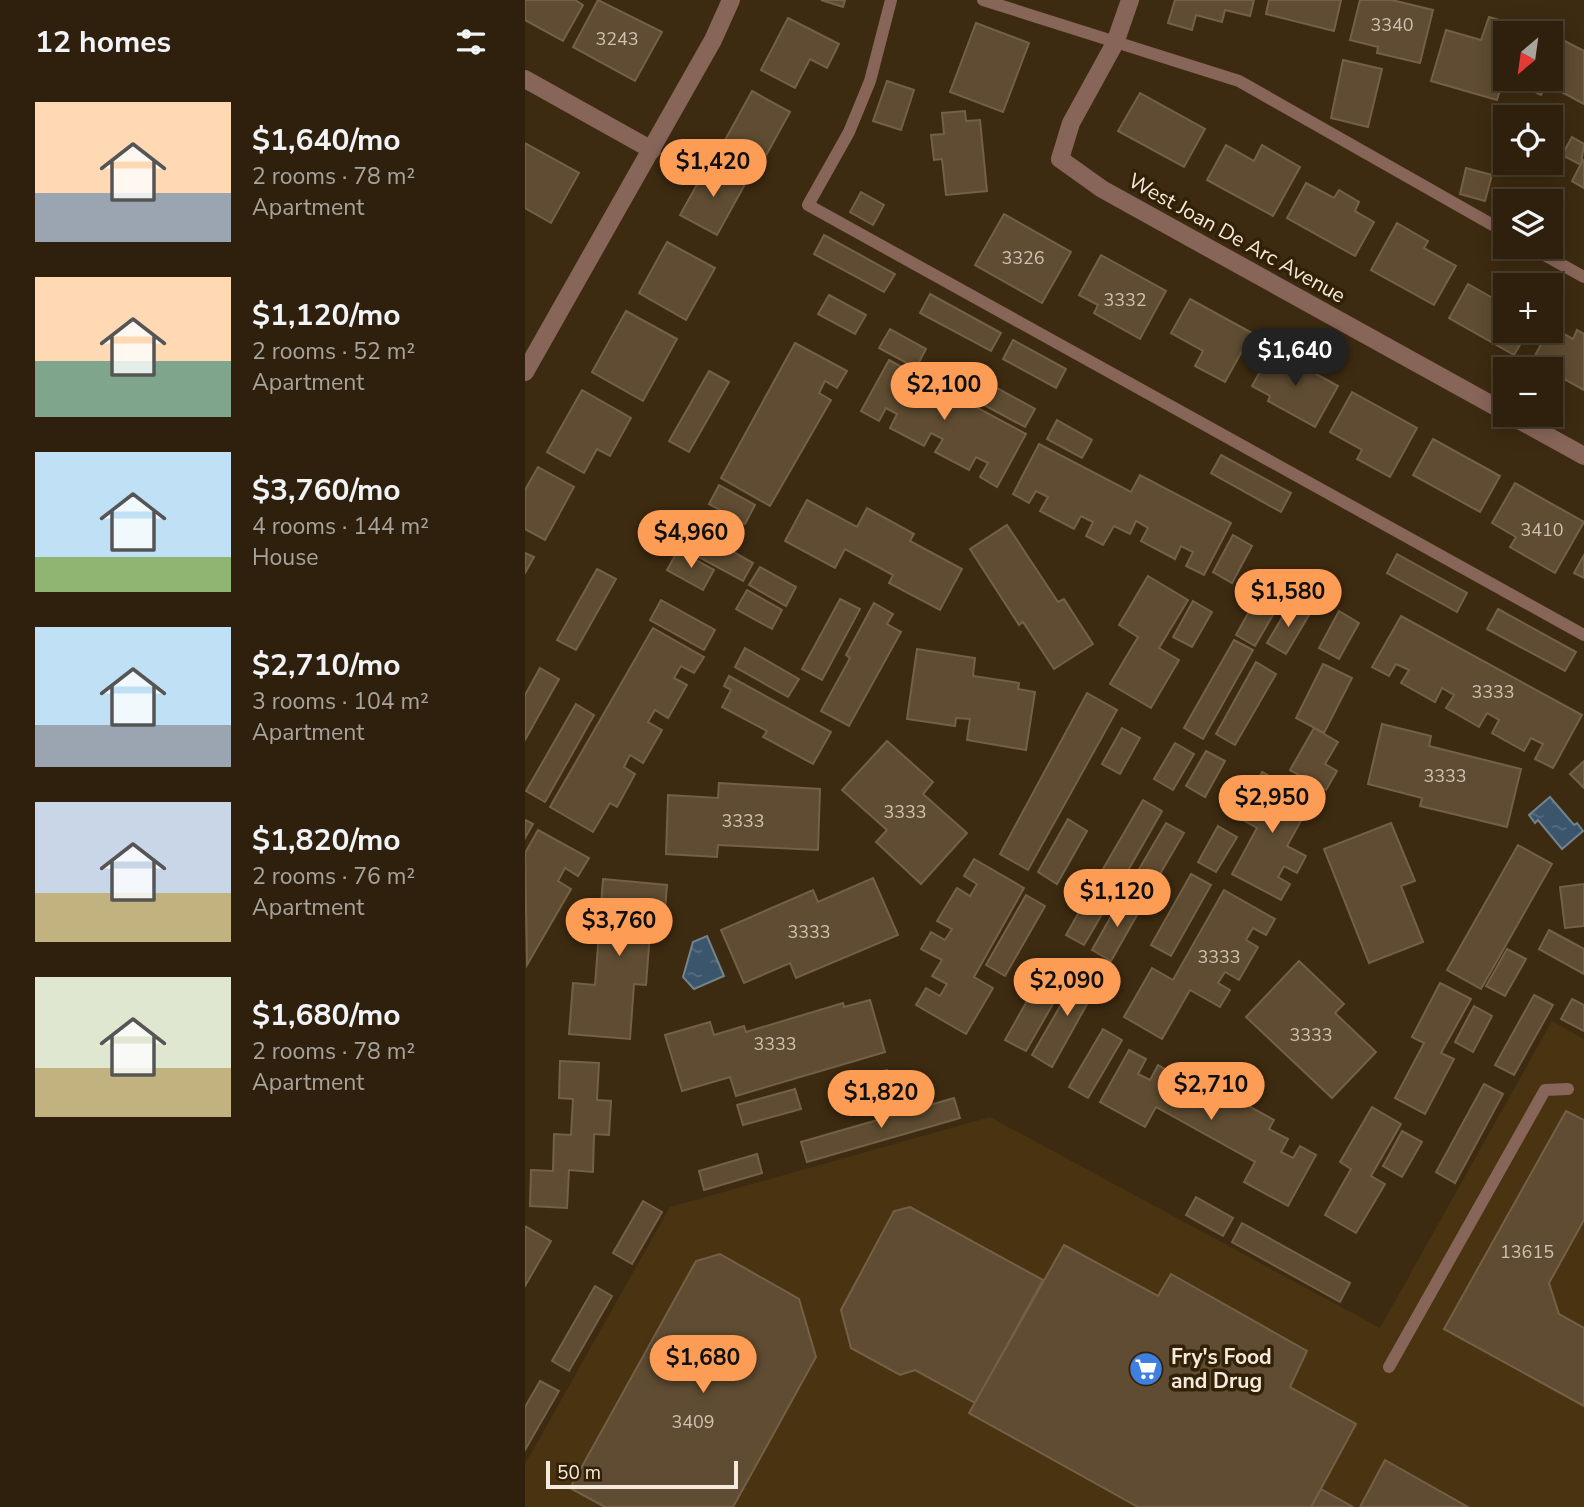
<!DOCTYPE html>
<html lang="en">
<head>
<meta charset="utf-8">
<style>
	body { margin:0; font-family:"Nunito Sans",sans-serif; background:#3a2d1b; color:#f1f3f6; height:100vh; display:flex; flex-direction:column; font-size:26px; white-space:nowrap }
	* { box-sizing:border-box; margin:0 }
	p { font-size:23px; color:#a7a39d }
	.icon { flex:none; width:38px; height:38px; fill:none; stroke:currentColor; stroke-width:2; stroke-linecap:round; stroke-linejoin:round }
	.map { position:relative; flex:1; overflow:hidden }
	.details { display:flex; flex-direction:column; background:#2e200d; width:525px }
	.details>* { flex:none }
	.needle { width:46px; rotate:209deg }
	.controls { position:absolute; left:968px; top:21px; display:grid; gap:14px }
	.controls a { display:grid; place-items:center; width:70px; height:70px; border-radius:0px; background:#2e200d; box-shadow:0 4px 18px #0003,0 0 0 2px #493e2e; font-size:35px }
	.scale { position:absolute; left:21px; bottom:18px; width:192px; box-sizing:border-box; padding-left:7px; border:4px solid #f5eadb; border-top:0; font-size:19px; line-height:24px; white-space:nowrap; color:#f5eadb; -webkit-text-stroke:5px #322107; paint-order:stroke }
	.price { position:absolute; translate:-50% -60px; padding:0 16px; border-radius:24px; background:#fd9d55; color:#111; font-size:23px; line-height:46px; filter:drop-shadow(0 2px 4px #0008) }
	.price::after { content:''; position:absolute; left:50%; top:42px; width:21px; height:16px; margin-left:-10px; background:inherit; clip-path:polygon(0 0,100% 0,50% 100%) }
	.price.current { background:#222; color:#fff }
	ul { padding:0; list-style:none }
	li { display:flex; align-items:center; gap:21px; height:175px; padding:0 35px }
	li span { display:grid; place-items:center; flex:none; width:196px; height:140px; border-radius:0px; color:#555 }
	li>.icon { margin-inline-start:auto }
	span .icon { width:84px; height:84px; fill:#fffc; stroke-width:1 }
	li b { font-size:30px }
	h2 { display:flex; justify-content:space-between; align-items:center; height:84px; padding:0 35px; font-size:30px }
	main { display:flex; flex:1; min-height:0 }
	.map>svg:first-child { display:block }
</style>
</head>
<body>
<main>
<section class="details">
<h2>12 homes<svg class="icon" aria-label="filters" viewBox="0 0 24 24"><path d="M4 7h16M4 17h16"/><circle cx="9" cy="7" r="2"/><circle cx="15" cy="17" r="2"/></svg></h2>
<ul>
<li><span style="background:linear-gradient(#ffd9b3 65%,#9aa5b1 0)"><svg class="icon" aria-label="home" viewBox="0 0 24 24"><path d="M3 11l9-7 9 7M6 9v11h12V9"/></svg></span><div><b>$1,640/mo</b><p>2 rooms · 78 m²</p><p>Apartment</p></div></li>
<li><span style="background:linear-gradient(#ffd9b3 60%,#7fa58c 0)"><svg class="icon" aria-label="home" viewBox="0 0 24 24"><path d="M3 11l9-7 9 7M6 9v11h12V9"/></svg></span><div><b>$1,120/mo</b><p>2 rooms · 52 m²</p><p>Apartment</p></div></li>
<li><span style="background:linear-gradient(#bfe0f5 75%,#8fb573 0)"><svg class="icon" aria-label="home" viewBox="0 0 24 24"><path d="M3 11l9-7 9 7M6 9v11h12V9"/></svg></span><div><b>$3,760/mo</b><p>4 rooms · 144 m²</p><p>House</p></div></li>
<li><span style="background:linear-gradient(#bfe0f5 70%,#9aa5b1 0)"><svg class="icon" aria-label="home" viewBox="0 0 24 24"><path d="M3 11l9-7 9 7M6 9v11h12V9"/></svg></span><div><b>$2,710/mo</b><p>3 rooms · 104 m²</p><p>Apartment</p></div></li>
<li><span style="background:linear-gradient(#c9d6e8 65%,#c2b280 0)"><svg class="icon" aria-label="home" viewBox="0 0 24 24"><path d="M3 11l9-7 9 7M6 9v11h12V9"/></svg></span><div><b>$1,820/mo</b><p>2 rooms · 76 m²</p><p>Apartment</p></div></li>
<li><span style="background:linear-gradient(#dfe7d0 65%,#c2b280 0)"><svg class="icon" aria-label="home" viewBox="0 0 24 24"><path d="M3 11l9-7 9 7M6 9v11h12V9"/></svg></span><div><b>$1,680/mo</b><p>2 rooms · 78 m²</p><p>Apartment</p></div></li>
</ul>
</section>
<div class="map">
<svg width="1059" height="1507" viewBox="0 0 1059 1507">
	<defs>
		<pattern id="water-ripples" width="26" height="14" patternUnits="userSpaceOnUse" patternTransform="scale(1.75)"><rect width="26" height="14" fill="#3b566c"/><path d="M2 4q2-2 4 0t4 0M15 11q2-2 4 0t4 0" fill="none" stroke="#586e80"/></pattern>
	</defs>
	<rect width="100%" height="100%" fill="#3d2b11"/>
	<polygon fill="#493311" points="1027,1021 1059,1039 1059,1507 0,1507 0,1464 145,1207 465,1117 855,1328"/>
	<g fill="url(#water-ripples)" stroke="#73828d" stroke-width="2">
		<polygon points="1025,797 1049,825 1052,823 1058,831 1037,849 1013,820 1010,823 1004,815"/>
		<polygon points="182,936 199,976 169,989 158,977 168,942"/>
	</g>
	<g fill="#5f4c32" stroke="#746046" stroke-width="2">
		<polygon points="0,0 50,0 58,5 38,41 0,20"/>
		<polygon points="73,0 137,32 110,81 48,47"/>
		<polygon points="296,0 320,0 318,7"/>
		<polygon points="650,0 729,0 725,16 700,10 697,22 671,15 667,30 643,23"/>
		<polygon points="744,0 816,0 809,31 741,14"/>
		<polygon points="835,0 867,0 908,10 895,63 852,53 853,47 825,40"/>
		<polygon points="964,17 994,26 992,33 980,33 980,73 972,100 906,81 921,30 956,40"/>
		<polygon points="263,18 314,44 302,68 285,59 270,88 236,70"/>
		<polygon points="451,23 504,43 478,112 425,92"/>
		<polygon points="1032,37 1059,51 1059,104 1022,84 1016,95 1004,89 1009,79 1026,79 1026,49"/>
		<polygon points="818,60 857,69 843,127 806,118"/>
		<polygon points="362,81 389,90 376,130 348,121"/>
		<polygon points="227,91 265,112 238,161 200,140"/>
		<polygon points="615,93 680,129 659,167 593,131"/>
		<polygon points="440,111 441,121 455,120 462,191 421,195 417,159 409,160 406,135 419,134 417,113"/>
		<polygon points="1047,137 1059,144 1056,165 1037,155"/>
		<polygon points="0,143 54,173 26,223 0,208"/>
		<polygon points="701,145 729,161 737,145 775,167 748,216 682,180"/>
		<polygon points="1058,160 1059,161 1059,188 1047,181"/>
		<polygon points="184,163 220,184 192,235 155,215"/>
		<polygon points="941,168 967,175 960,201 935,194"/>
		<polygon points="781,183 809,198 814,190 834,202 830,211 849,222 830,256 762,218"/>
		<polygon points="336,192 359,205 348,225 325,212"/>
		<polygon points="479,214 546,252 517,303 450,265"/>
		<polygon points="872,223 903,241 899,248 931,266 909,305 846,270"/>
		<polygon points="299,235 370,274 359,292 289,254"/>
		<polygon points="142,242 190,268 161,320 114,293"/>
		<polygon points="576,255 641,291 615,339 569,313 573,305 554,295"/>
		<polygon points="943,284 980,305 980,331 1003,331 989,355 924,318"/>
		<polygon points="405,294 476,333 466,351 395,313"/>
		<polygon points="304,295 341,315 330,334 293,314"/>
		<polygon points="665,299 727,333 700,382 670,366 678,351 646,333"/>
		<polygon points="101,311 152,339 118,401 67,372"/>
		<polygon points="1026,326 1048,339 1052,330 1059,334 1059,390 1007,361"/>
		<polygon points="365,329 401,349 391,368 354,348"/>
		<polygon points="488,340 541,369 531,388 478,359"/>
		<polygon points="270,343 322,371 312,388 300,381 294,393 306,400 245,506 196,478"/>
		<polygon points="747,350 813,386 790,427 743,401 745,396 727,386"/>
		<polygon points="364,360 501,434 472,487 455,477 463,463 451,457 444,470 410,452 418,439 406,433 399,446 365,428 372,414 361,408 354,421 336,411"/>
		<polygon points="184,371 204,382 164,452 144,441"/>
		<polygon points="456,379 510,409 500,427 446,398"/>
		<polygon points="57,390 106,418 85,456 72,449 59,473 22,452"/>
		<polygon points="827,392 892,428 865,477 832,459 837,450 805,432"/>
		<polygon points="532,420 567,440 557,458 522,439"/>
		<polygon points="908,439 975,476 955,512 888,475"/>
		<polygon points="514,444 606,492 615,475 706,523 679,575 661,566 668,552 656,546 650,559 616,541 623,528 611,521 605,534 589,526 578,545 561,536 568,522 556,516 549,529 515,511 523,497 511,491 504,503 488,494"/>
		<polygon points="696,455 766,493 756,512 686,473"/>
		<polygon points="13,467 49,487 20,540 0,529 0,490"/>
		<polygon points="990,483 1059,522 1030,573 985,547 991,537 967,523"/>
		<polygon points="194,485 230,505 220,524 184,504"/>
		<polygon points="282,500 332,527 342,508 389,534 385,541 437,569 415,610 364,583 368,575 320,549 310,568 260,541"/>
		<polygon points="157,523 228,563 218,581 146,542"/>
		<polygon points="482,525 533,602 539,599 568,644 529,669 498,622 494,625 445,549"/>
		<polygon points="708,535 727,546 707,583 688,572"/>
		<polygon points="153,550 189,570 178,590 142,570"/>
		<polygon points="0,553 9,557 0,573"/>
		<polygon points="872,554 942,593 932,612 862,573"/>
		<polygon points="1059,555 1059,578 1049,573"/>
		<polygon points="235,567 271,587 261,606 224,585"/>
		<polygon points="72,569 91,579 51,650 32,640"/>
		<polygon points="623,576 663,600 634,648 654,660 626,708 585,684 613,637 594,625"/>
		<polygon points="740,583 760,594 730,646 711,635"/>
		<polygon points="222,590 257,610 247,629 211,609"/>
		<polygon points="315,599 335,609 297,680 277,669"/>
		<polygon points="136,600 190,630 179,650 125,620"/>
		<polygon points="668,601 687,612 667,647 648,637"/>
		<polygon points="349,603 368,614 362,624 376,632 324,726 296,711 325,658 321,655"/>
		<polygon points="765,604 784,615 761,654 742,643"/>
		<polygon points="973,609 1051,652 1040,671 962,629"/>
		<polygon points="814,611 834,623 814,659 794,648"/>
		<polygon points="876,616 1057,715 1028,768 1010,759 1018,744 1006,738 999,751 967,733 974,720 962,713 954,727 921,708 929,695 917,688 910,702 876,683 884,670 871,664 864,676 847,667"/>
		<polygon points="128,628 179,657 169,673 156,666 149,678 162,685 143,718 130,710 123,722 137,730 118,763 105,755 99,767 110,774 92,807 85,803 68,832 25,807"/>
		<polygon points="709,640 728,650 678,739 659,728"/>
		<polygon points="220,648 274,679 263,697 210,667"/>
		<polygon points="392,649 450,658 448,676 494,683 493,689 510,692 501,750 442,740 445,719 431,718 430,726 382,719"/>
		<polygon points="731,662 751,674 710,745 691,734"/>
		<polygon points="798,664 827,678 799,733 771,718"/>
		<polygon points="15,668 34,679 0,740 0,695"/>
		<polygon points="204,676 306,732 288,764 238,737 242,731 197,707 206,690 199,686"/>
		<polygon points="562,693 592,710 503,870 475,854"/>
		<polygon points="51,704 69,715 20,802 1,791"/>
		<polygon points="857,724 906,736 904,746 996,769 982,827 895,806 897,798 843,784"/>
		<polygon points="597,728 615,738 595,774 577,764"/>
		<polygon points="789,728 813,742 800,764 812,771 801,790 765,770"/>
		<polygon points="362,741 408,782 398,794 442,833 396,884 351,842 362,830 317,790"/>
		<polygon points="650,743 669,754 648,790 629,779"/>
		<polygon points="681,751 700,761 680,797 661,786"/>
		<polygon points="1059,761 1059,788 1045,774"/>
		<polygon points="737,772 788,799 762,846 781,856 772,873 759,866 753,877 765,884 756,900 707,874 732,828 713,817"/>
		<polygon points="194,783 295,789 293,850 193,845 192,857 141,854 143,795 193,798"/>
		<polygon points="618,800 637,811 597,881 578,869"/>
		<polygon points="543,819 562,831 532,884 513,872"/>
		<polygon points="0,820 8,824 0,838"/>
		<polygon points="641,823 659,833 628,886 610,876"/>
		<polygon points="866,823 890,881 876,886 898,942 844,963 799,849"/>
		<polygon points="693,826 712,837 691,872 673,862"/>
		<polygon points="13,830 64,858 53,876 40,868 33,881 46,889 2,965 0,853"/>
		<polygon points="993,845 1027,864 956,989 922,970"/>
		<polygon points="449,859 499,888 449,977 468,988 441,1034 391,1005 401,988 415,996 422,984 407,976 417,960 396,949 406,932 420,940 427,929 412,921 432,888 445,896 452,884 439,876"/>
		<polygon points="666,874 686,885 646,956 626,945"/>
		<polygon points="348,878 373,935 271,978 265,963 219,983 196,930 288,890 293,902"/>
		<polygon points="78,879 142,885 138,935 125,933 121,985 109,984 105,1039 44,1034 48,983 70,985"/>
		<polygon points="571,882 590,892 559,945 541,935"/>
		<polygon points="1059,884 1059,926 1040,928 1035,887"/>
		<polygon points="699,890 750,919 741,935 728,928 721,940 733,947 714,980 700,972 693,983 705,990 695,1007 665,990 637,1039 599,1017 627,968 648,980"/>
		<polygon points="501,895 520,906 480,976 461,965"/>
		<polygon points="597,897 616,908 586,961 567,950"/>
		<polygon points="1024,930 1059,949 1059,974 1014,949"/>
		<polygon points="982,949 1001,959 980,996 961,986"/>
		<polygon points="774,961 819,1004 810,1013 851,1052 807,1098 721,1017"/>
		<polygon points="557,968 576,979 527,1067 507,1055"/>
		<polygon points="520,969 541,981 501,1051 480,1040"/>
		<polygon points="915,983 946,999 916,1053 929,1059 900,1114 870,1098 899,1043 887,1037"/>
		<polygon points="1009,995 1028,1005 989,1075 970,1065"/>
		<polygon points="1047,999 1059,1005 1059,1031 1036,1019"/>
		<polygon points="345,1000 360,1052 211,1096 205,1077 157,1091 140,1035 185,1022 189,1035 219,1026 221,1032 318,1003 319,1007"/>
		<polygon points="949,1006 967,1016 948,1052 930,1042"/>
		<polygon points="578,1029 597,1040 563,1098 544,1087"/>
		<polygon points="604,1050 621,1059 613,1074 625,1080 633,1065 653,1076 657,1069 749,1120 744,1129 763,1139 756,1152 768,1158 775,1146 791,1155 763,1206 719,1182 730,1162 631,1107 620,1127 575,1102"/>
		<polygon points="35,1061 74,1063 72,1100 86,1101 84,1135 69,1134 68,1172 44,1170 42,1208 5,1206 6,1170 28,1171 29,1134 46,1135 48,1099 34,1098"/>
		<polygon points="362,1070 366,1084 328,1095 323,1080"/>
		<polygon points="959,1084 978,1094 930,1183 911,1172"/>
		<polygon points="270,1089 276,1109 218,1125 212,1105"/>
		<polygon points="429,1098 435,1118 282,1162 276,1142"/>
		<polygon points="847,1107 876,1124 846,1176 860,1184 831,1233 800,1215 826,1169 815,1162"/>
		<polygon points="1041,1111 1059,1120 1059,1220 1024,1283 1034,1314 1059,1328 1059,1406 919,1329"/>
		<polygon points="877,1131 897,1142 877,1177 858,1166"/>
		<polygon points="232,1154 237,1173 179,1190 174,1171"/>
		<polygon points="671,1197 708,1218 698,1236 661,1215"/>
		<polygon points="118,1201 137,1212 107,1264 88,1253"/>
		<polygon points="385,1207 518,1280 450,1403 390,1370 375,1375 326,1348 316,1310 369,1211"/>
		<polygon points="717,1223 825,1283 815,1302 707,1242"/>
		<polygon points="0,1226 26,1241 0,1286"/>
		<polygon points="539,1245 633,1296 646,1274 782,1351 765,1387 831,1424 786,1507 613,1507 444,1413"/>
		<polygon points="195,1254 274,1299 291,1357 208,1507 80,1507 45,1488 171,1261"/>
		<polygon points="70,1286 87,1296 44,1371 27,1361"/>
		<polygon points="15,1381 34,1391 0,1450 0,1407"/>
		<polygon points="860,1460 943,1507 835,1507"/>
		<polygon points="796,1489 828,1507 786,1507"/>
	</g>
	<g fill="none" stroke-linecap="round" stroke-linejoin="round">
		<g stroke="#886559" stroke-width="12">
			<polyline points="366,0 345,81 324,132 283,205 1059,635"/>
			<polyline points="458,0 714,81 980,232"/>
			<polyline points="1005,247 1059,277"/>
			<polyline points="864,1367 1020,1090 1043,1089"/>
		</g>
		<g stroke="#886559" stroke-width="18">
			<polyline points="605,0 590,43 546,123 535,159 577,189 980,412"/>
			<polyline points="0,79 127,150"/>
			<polyline points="0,372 188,40 206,0"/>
			<polyline points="985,415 1059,456"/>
		</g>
	</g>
	<defs>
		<g id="supermarket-disc" transform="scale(1.75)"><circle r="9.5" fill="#3f7fe0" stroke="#322107"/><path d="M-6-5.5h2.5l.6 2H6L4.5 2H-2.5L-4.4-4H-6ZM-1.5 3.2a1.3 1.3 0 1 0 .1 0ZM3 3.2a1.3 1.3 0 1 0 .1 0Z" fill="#fff"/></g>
	</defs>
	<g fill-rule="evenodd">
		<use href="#supermarket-disc" x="621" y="1369"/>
	</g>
	<g text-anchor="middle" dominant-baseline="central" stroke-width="7" stroke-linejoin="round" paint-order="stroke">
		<g font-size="18" fill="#d0c2b1">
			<text x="867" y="25">3340</text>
			<text x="92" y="39">3243</text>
			<text x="498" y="258">3326</text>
			<text x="600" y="300">3332</text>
			<text x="1017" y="530">3410</text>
			<text x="968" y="692">3333</text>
			<text x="920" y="776">3333</text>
			<text x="380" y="812">3333</text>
			<text x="218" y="821">3333</text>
			<text x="284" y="932">3333</text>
			<text x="694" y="957">3333</text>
			<text x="786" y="1035">3333</text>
			<text x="250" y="1044">3333</text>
			<text x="1002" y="1252">13615</text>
			<text x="168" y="1422">3409</text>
		</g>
		<g font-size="21" fill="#f5eadb" stroke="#322107">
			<text transform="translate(712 238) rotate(29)">West Joan De Arc Avenue</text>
		</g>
		<g font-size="21" font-weight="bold" fill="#f5eadb" stroke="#322107" text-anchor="start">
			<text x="646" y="1357">Fry's Food<tspan x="646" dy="24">and Drug</tspan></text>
		</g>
	</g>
</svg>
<div class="controls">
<a><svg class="needle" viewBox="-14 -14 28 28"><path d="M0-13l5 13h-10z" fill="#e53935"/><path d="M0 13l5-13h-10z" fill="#a7a39d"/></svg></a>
<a><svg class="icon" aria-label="locate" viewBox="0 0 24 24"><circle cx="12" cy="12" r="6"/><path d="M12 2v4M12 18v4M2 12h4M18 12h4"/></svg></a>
<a><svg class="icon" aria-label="layers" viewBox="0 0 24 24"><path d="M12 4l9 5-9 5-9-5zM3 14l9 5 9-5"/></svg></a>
<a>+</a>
<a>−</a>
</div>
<div class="scale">50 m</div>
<b class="price" style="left:188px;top:199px">$1,420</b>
<b class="price current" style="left:770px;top:388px">$1,640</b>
<b class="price" style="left:419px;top:422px">$2,100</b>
<b class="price" style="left:166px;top:570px">$4,960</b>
<b class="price" style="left:763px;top:629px">$1,580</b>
<b class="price" style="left:747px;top:835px">$2,950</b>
<b class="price" style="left:592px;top:929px">$1,120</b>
<b class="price" style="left:94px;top:958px">$3,760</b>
<b class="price" style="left:542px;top:1018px">$2,090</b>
<b class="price" style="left:686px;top:1122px">$2,710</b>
<b class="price" style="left:356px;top:1130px">$1,820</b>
<b class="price" style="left:178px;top:1395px">$1,680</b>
</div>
</main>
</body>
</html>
